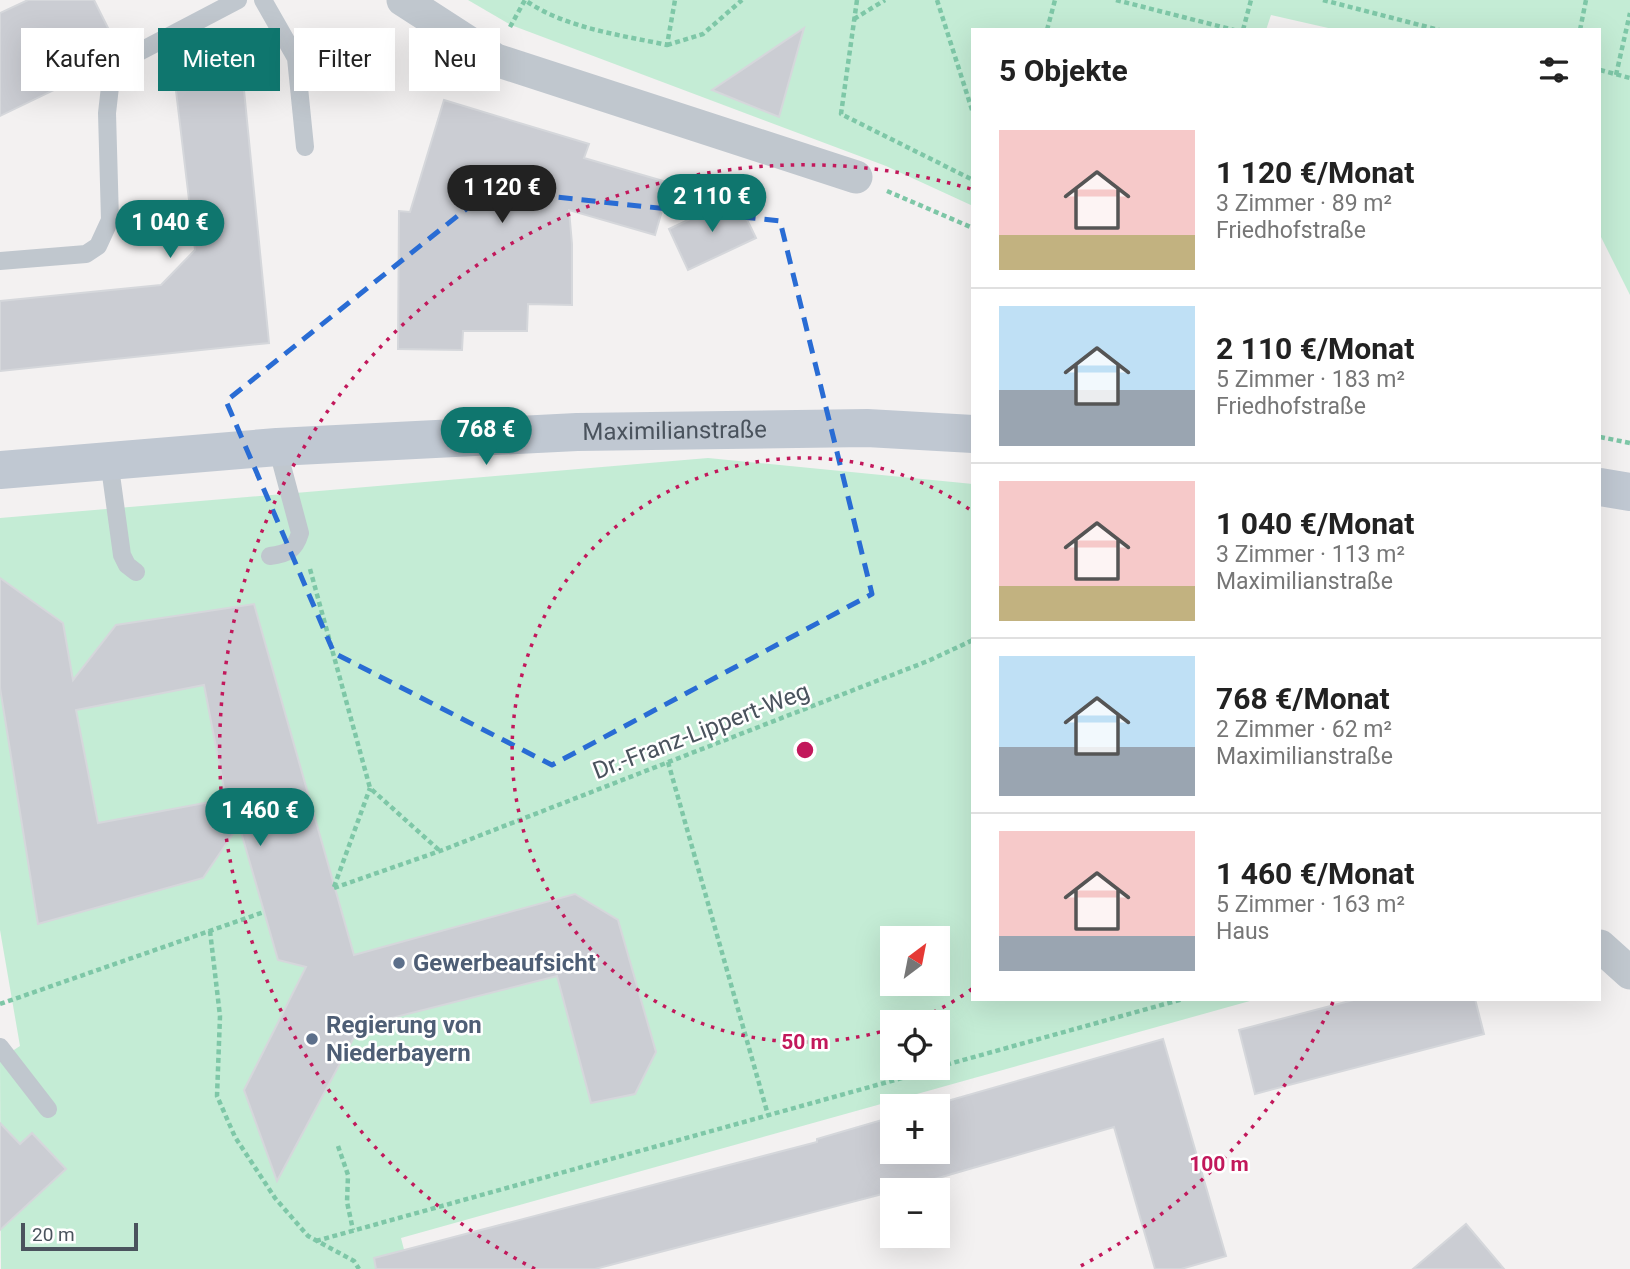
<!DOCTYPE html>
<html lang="de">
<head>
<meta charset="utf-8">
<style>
	body { margin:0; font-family:Roboto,sans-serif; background:#f6f6f6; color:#222; height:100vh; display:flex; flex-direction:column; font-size:26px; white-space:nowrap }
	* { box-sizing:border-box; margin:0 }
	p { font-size:23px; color:#767676 }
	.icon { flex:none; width:38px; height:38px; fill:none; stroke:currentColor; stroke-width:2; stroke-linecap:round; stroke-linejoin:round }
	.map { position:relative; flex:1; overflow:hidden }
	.side { position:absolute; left:971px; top:28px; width:630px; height:973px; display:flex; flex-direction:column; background:#fff; border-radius:0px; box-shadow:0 7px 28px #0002 }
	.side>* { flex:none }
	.banner { position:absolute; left:21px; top:28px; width:665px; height:63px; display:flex; gap:14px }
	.needle { width:46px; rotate:32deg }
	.buttons { position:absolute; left:880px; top:926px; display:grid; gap:14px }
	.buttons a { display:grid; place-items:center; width:70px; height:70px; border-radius:0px; background:#fff; box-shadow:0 7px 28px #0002; font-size:35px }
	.scale { position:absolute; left:21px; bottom:18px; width:117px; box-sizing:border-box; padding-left:7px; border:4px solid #4a535d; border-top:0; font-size:19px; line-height:24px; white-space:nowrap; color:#4a535d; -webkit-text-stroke:5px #fff; paint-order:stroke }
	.price { position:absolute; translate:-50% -60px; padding:0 16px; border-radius:24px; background:#0f766e; color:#fff; font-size:23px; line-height:46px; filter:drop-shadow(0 2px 4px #0008) }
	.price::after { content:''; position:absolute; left:50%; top:42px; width:21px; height:16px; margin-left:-10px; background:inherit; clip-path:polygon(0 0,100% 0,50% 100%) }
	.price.current { background:#222; color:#fff }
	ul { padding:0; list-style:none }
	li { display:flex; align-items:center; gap:21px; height:175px; padding:0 28px }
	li+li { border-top:2px solid #e0e0e0 }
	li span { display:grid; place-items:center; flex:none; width:196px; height:140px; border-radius:0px; color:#555 }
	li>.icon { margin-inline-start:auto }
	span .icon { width:84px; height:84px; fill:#fffc; stroke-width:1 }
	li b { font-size:30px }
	h2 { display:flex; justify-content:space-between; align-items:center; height:84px; padding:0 28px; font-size:30px }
	.chip { padding:0 24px; border-radius:0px; background:#fff; box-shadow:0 7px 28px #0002; font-size:24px; line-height:63px }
	.chip.current { background:#0f766e; color:#fff }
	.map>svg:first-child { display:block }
</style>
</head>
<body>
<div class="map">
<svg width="1630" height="1269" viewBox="0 0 1630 1269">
	<rect width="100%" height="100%" fill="#f3f1f1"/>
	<g fill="#c4ecd5" fill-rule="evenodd">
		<polygon points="468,0 1630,0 1630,295 1600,235 1600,30 1337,30 1271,15 1266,30 973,30 973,206 886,166 511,25"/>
		<path d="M 708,458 L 973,484 L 973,999 L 1257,999 L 401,1238 L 409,1269 L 1,1269 L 0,1059 L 20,1046 L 0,930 L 0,518 ZM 892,938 L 938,938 L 938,984 L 892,984 ZM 892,1022 L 938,1022 L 938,1068 L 892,1068 Z"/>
	</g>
	<g fill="#cbcdd3" stroke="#d5d7db" stroke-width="2" fill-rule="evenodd">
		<polygon points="28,0 94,0 120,52 108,64 0,116 0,13"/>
		<polygon points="804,28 779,117 712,90"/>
		<polygon points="242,70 269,343 0,371 0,301 161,285 195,250 174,74"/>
		<polygon points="444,100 589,144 584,158 670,183 655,235 569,210 572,244 572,305 528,304 527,331 463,331 462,350 398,349 399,211 410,212"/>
		<polygon points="736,197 756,238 688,270 669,229"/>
		<path d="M 0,578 L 63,623 L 73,680 L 116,625 L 254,604 L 354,955 L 575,894 L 618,920 L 656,1052 L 635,1094 L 591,1103 L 557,976 L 360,1026 L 277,1181 L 244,1090 L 306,967 L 278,960 L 239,825 L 203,878 L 38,924 L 0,688 ZM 204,685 L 226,799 L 98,823 L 76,710 Z"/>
		<polygon points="1357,999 1475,999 1484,1034 1255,1094 1239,1030"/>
		<polygon points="1163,1039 1226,1256 1181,1269 1155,1269 1114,1127 890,1192 595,1269 376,1269 374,1258 817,1142 817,1139 892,1117 892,1152 938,1152 938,1106 930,1106"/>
		<polygon points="0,1123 20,1144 32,1133 66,1169 0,1230"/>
		<polygon points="1466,1224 1504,1269 1413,1269"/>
	</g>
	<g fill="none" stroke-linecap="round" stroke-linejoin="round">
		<g stroke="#7ec7a7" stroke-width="4.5" stroke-dasharray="5 3.5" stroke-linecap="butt">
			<polyline points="857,0 841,114 973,180"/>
			<polyline points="937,0 973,113"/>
			<polyline points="1116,0 1234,30"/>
			<polyline points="1323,0 1439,30"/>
			<polyline points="854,19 885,0"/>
			<path d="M 510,27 L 525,0 C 564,28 621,35 667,45 L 675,0"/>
			<polyline points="1047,30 1055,0"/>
			<polyline points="1243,30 1251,0"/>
			<polyline points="1580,30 1586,0"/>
			<polyline points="667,45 703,34 742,0"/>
			<polyline points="1600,70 1630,78"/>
			<polyline points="1616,75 1630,13"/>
			<polyline points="887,191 973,228"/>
			<polyline points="1600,437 1630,443"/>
			<polyline points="310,569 370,788 440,851"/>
			<polyline points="668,762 768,1115"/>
			<polyline points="334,887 370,788"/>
			<polyline points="334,888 440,851 928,661 973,640"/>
			<polyline points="210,931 220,1016 217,1096 235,1137 275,1198 308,1236 354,1261 359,1269"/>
			<polyline points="0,1004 264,912"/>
			<polyline points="938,1067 1183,999"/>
			<polyline points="338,1146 348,1175 347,1202 353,1230"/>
			<polyline points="316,1241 938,1068"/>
		</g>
		<g stroke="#c0c7ce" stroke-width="18">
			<polyline points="263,0 296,58 305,147"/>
			<polyline points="0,261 86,254 98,246 110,220 107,113 111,78 121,65 137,53 238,0"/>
			<polyline points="109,460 122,555 127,565 136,572"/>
			<path d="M 270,556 C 287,554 295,550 300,533 L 277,447"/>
			<polyline points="0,1047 48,1109"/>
		</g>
		<g stroke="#c0c7ce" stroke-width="33">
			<polyline points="403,0 496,60 856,177"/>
			<polyline points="1600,946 1630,973"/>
		</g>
		<g stroke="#c0c8d2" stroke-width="38">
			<path id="s1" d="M 0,470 L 277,447 L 577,432 L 867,428 L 973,434"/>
			<polyline points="1600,487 1630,492"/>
		</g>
	</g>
	<path fill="none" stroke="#296cd4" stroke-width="5" stroke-dasharray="14 9" stroke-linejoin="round" d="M 490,190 L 780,221 L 872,594 L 552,765 L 334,653 L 226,401 Z"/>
	<g fill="none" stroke="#c2185b" stroke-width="3.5" stroke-dasharray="3.5 7">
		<path d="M972 989A292 292 0 0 1 912 1022M890 1029A292 292 0 1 1 972 511"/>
		<path d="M1333 1002A585 585 0 0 1 1075 1269M535 1269A585 585 0 0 1 971 189"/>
	</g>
	<g fill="#5c6f8a" stroke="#fff" stroke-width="2.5">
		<circle cx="399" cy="963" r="7"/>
		<circle cx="312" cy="1039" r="7"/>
	</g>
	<g text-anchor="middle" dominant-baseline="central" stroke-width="5" stroke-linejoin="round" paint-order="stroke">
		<g font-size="24" fill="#4a535d" stroke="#fff">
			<text stroke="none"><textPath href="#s1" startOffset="676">Maximilianstraße</textPath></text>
			<text transform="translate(701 731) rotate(-21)">Dr.-Franz-Lippert-Weg</text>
		</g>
		<g font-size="24" font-weight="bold" fill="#4e5e75" stroke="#fff" text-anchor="start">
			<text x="413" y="963">Gewerbeaufsicht</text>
			<text x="326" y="1025">Regierung von<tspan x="326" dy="28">Niederbayern</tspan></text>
		</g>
	</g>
	<circle cx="805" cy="750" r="10" fill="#c2185b" stroke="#fff" stroke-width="3.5"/>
	<g font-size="21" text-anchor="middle" font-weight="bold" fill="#c2185b" stroke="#fff" stroke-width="5" stroke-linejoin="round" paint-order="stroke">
		<text x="805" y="1049">50 m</text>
		<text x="1219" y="1171">100 m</text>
	</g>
</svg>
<div class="buttons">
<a><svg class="needle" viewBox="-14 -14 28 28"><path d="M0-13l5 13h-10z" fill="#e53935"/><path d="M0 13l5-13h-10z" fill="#767676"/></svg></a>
<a><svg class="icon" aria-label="locate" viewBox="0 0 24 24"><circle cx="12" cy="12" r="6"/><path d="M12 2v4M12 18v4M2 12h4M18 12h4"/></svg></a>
<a>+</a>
<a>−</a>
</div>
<div class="scale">20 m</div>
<b class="price current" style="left:502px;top:225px">1 120 €</b>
<b class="price" style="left:712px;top:234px">2 110 €</b>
<b class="price" style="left:170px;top:260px">1 040 €</b>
<b class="price" style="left:486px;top:467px">768 €</b>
<b class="price" style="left:260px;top:848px">1 460 €</b>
<div class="banner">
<a class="chip">Kaufen</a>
<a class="chip current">Mieten</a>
<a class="chip">Filter</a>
<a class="chip">Neu</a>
</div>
<section class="side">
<h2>5 Objekte<svg class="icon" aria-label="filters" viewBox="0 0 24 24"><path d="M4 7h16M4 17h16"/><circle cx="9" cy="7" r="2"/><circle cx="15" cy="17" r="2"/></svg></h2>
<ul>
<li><span style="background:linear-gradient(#f6c9c9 75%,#c2b280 0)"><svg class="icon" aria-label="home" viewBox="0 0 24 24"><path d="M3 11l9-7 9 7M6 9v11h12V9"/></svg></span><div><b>1 120 €/Monat</b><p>3 Zimmer · 89 m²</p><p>Friedhofstraße</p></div></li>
<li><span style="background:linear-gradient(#bfe0f5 60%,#9aa5b1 0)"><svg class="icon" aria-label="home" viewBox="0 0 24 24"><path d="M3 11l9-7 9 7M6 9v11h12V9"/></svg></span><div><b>2 110 €/Monat</b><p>5 Zimmer · 183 m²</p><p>Friedhofstraße</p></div></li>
<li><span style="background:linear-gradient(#f6c9c9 75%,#c2b280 0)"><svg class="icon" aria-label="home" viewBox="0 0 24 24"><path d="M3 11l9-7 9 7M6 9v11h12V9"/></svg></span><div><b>1 040 €/Monat</b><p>3 Zimmer · 113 m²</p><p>Maximilianstraße</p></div></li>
<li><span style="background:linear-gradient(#bfe0f5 65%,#9aa5b1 0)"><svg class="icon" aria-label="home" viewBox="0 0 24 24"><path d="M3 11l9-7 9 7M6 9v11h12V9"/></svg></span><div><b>768 €/Monat</b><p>2 Zimmer · 62 m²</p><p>Maximilianstraße</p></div></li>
<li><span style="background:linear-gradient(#f6c9c9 75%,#9aa5b1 0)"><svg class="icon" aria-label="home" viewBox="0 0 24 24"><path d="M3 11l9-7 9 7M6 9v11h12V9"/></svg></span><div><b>1 460 €/Monat</b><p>5 Zimmer · 163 m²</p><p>Haus</p></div></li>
</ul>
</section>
</div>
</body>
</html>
